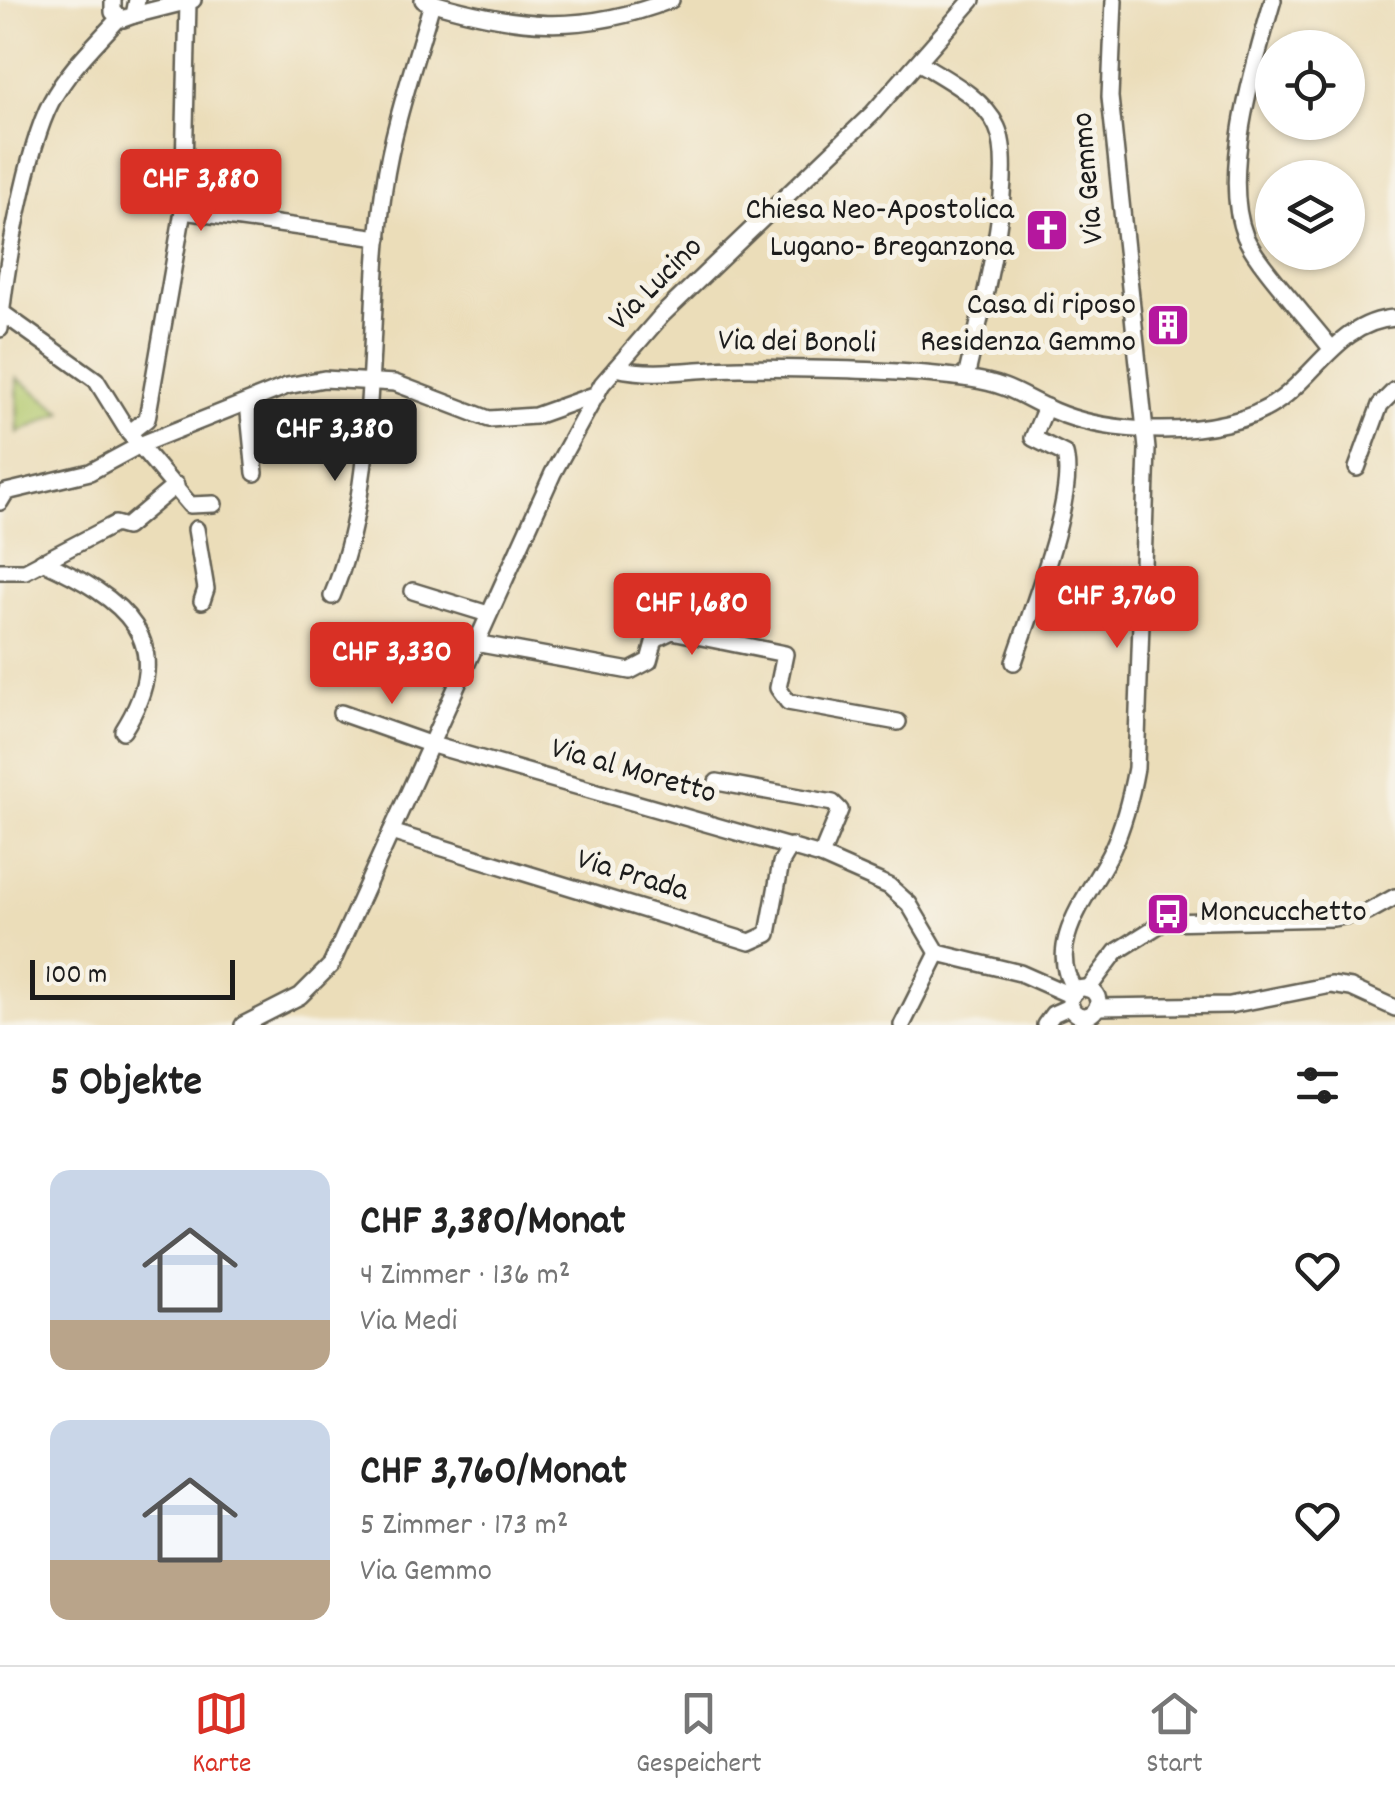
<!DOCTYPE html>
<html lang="de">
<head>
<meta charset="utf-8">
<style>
	body { margin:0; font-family:Dekko,sans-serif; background:#f2f2f2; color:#222; height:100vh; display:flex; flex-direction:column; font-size:38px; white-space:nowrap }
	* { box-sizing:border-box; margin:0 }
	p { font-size:32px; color:#767676 }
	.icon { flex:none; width:55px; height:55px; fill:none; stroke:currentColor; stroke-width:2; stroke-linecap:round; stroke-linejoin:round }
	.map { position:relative; height:1025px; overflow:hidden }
	.sheet { display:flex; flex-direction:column; background:#fff; flex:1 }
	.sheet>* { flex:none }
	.buttons { position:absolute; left:1255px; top:30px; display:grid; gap:20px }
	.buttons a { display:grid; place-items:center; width:110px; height:110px; border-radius:50%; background:#fff; box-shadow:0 2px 8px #0004; font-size:50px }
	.scale { position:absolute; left:30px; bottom:25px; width:205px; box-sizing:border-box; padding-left:10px; border:5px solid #1c1c1c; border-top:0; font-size:28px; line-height:35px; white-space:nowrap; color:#1c1c1c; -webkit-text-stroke:8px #f7f3e8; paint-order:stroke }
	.price { position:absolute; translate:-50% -85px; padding:0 22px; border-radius:10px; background:#d93025; color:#fff; font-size:32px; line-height:65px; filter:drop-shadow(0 2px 5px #0008) }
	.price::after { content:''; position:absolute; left:50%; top:60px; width:30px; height:22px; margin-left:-15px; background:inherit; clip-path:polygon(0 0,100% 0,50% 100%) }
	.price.selected { background:#222; color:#fff }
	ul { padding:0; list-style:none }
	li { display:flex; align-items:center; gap:30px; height:250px; padding:0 50px }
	li span { display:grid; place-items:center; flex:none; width:280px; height:200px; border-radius:20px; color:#555 }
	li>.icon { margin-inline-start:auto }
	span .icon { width:120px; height:120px; fill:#fffc; stroke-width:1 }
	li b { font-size:42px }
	h2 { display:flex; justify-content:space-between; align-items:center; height:120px; padding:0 50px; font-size:42px }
	.tabs { display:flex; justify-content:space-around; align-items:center; height:140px; border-top:2px solid #e0e0e0; background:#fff; font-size:28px; color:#767676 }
	.tabs a { display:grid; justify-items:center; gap:5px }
	.tabs .selected { color:#d93025 }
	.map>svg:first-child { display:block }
</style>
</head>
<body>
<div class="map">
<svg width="1395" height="1025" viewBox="0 0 1395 1025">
	<rect width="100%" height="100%" fill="#f7f3e8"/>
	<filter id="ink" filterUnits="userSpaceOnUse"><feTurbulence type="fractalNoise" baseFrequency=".01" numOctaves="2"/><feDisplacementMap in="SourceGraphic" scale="20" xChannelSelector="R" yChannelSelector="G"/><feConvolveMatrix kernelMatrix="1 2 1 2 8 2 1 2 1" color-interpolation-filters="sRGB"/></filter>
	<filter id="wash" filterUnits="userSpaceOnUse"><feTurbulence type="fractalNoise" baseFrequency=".0048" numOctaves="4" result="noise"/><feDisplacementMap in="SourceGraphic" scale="40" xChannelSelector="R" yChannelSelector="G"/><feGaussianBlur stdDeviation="2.25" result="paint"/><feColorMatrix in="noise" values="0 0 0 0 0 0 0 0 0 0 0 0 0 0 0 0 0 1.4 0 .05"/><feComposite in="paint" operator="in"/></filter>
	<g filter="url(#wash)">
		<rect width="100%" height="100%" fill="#ebddb9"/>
		<polygon fill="#b3c96e" stroke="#687245" stroke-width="2.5" points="17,378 63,412 18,433"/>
	</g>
	<g filter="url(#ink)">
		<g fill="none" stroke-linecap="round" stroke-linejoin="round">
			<g stroke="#646053" stroke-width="20">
				<g id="minor">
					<polyline points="113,0 113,12 123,19 134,15 137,0"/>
					<path d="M 423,0 C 515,28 580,35 671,0"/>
					<path d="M 1273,0 C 1255,62 1220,174 1245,236 C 1256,263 1309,319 1330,347"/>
					<polyline points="134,15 193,0"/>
					<path d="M 920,63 C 946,79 984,98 997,127 C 1019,175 978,324 966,378"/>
					<polyline points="183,211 379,238"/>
					<polyline points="1,312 96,380 129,433 190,505 214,504"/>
					<path d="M 0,329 C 4,275 27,148 51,102 C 68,70 96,44 119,18"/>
					<path d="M 616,368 C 657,378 702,367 744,368 C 819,369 897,369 971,379 C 1011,385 1020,396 1054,411 C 1103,432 1174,435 1226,423 C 1245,419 1265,411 1281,399 C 1318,371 1343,321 1395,318"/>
					<polyline points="248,403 255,473"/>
					<polyline points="129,433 147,419 183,211 188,2"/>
					<polyline points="1357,468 1380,405 1395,390"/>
					<polyline points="0,502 6,492 90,472 142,444 287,386 324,379 395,383 489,419 535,416 597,394"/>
					<polyline points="196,529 206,589 202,601"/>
					<path d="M 42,561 C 123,598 181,640 123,731"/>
					<polyline points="0,571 25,571 115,524 126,527 176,485"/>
					<polyline points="413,591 488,614"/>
					<path d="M 332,596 C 382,476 365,315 384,188 C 393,125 415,63 432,3"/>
					<polyline points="475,643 630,671 649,661 655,639 672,631 785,654 778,688 788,702 898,722"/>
					<path d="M 1014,662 C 1029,616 1077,497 1065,454 L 1033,438 L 1046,407"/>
					<polyline points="341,713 429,744 821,856"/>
					<polyline points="717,782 833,803 840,810 821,856 889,886 909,904 938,953"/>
					<polyline points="391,832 750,942 768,934 781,863 791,846"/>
					<circle cx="1084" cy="1002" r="14"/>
					<polyline points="1088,989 1116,952 1164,922 1333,918 1368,912 1395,897"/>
					<path d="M 1076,991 C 1041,945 1093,891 1112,850 C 1124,824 1131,796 1136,768 L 1147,449 L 1110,97 L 1114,0"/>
					<polyline points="1097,1007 1230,1005 1331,985 1351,988 1395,1008"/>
					<polyline points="243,1025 300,996 331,965 553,473 602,384 662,315 872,114 972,0"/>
					<polyline points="902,1025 938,953 1020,973 1072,996"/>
					<polyline points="1045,1025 1053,1014 1071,1006"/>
				</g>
			</g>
			<use href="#minor" stroke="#fff" stroke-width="15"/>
		</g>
	</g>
	<defs>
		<g id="church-square" transform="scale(2.25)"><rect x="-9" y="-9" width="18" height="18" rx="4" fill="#b5179e" stroke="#f7f3e8"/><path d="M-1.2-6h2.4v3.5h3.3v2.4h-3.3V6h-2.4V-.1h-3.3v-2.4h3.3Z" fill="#fff"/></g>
		<g id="building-square" transform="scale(2.25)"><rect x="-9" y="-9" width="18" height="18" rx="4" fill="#b5179e" stroke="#f7f3e8"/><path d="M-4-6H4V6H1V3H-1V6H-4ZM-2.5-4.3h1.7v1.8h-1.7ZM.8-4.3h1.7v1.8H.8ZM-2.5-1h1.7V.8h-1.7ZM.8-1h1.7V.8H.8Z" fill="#fff"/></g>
		<g id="bus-square" transform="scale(2.25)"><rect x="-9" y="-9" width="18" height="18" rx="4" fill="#b5179e" stroke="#f7f3e8"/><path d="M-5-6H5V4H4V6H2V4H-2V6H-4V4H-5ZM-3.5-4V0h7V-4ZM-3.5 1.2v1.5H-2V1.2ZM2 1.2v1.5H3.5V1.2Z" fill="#fff"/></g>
	</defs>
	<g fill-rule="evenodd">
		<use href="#church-square" x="1047" y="230"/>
		<use href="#building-square" x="1168" y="325"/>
		<use href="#bus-square" x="1168" y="914"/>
	</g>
	<g text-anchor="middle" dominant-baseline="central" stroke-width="10" stroke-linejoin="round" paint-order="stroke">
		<g font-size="32" fill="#1c1c1c" stroke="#f7f3e8">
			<text transform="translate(1090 178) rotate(-95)">Via Gemmo</text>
			<text transform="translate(657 285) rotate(-45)">Via Lucino</text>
			<text transform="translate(797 344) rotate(1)">Via dei Bonoli</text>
			<text transform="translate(633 773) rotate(16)">Via al Moretto</text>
			<text transform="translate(632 877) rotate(17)">Via Prada</text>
		</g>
		<g font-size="32" fill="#1c1c1c" stroke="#f7f3e8" text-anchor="end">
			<text x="1014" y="212">Chiesa Neo-Apostolica<tspan x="1014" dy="37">Lugano- Breganzona</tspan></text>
			<text x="1136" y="307">Casa di riposo<tspan x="1136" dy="37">Residenza Gemmo</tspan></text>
			<text x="1200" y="914" text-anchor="start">Moncucchetto</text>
		</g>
	</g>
</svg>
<div class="buttons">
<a><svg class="icon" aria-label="locate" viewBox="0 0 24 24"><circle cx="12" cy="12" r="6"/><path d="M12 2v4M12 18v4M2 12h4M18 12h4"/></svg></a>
<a><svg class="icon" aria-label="layers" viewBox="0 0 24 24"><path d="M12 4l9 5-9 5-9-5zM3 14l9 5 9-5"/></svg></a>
</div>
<div class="scale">100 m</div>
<b class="price" style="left:201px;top:234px">CHF 3,880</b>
<b class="price selected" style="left:335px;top:484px">CHF 3,380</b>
<b class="price" style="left:1117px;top:651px">CHF 3,760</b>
<b class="price" style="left:692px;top:658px">CHF 1,680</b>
<b class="price" style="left:392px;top:707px">CHF 3,330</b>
</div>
<section class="sheet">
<h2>5 Objekte<svg class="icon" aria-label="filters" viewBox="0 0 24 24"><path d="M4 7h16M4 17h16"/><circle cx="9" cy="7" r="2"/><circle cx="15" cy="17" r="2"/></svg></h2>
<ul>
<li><span style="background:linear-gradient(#c9d6e8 75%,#b9a48a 0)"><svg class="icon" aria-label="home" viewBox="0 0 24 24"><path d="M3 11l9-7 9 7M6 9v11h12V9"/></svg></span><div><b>CHF 3,380/Monat</b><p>4 Zimmer · 136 m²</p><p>Via Medi</p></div><svg class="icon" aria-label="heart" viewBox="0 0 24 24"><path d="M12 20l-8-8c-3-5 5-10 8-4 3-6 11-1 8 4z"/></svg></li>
<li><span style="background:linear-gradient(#c9d6e8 70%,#b9a48a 0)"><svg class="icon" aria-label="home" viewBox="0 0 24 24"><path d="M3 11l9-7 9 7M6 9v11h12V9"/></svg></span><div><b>CHF 3,760/Monat</b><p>5 Zimmer · 173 m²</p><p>Via Gemmo</p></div><svg class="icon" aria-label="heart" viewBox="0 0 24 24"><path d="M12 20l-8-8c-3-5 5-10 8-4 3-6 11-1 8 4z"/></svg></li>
</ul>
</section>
<nav class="tabs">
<a class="selected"><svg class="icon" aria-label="map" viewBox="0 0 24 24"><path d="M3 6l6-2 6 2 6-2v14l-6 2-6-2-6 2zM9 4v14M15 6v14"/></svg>Karte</a>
<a><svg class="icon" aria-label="saved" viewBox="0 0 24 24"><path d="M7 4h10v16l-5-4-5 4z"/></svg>Gespeichert</a>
<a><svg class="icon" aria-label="home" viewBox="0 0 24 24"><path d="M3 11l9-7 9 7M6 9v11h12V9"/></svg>Start</a>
</nav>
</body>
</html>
